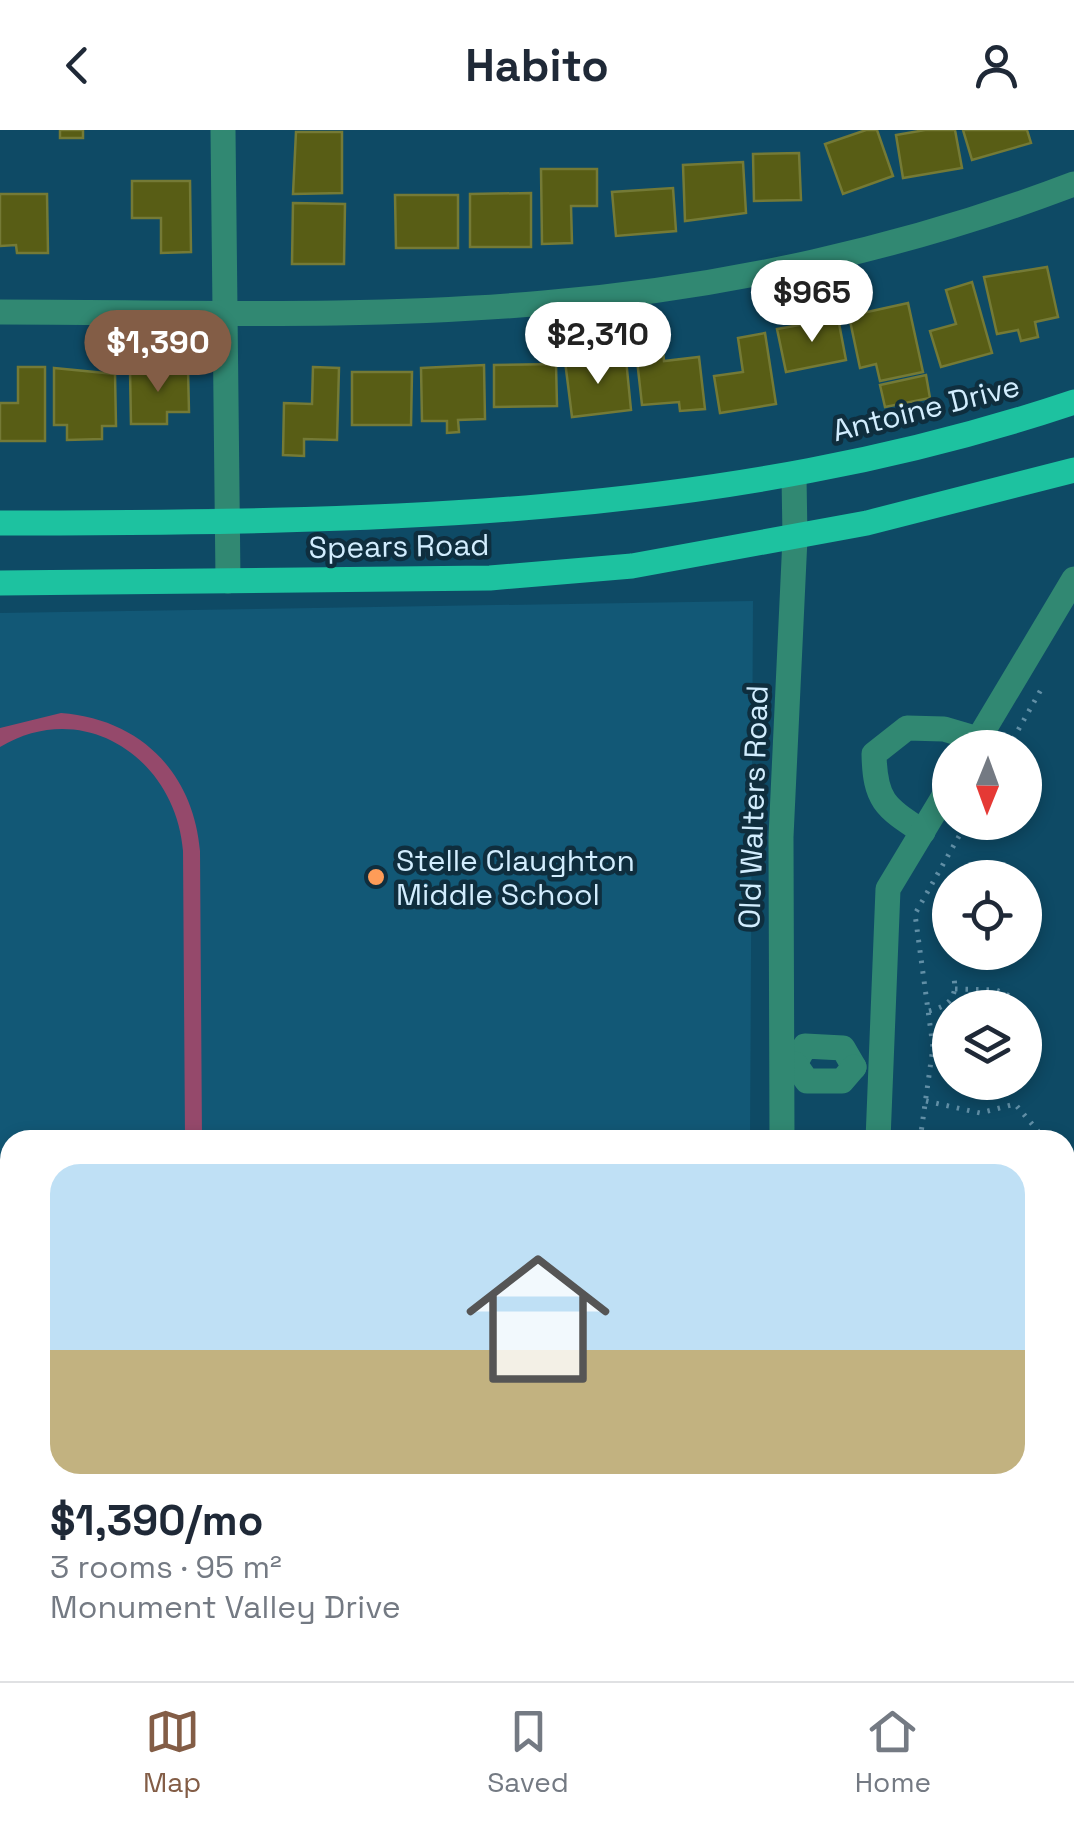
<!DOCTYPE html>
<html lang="en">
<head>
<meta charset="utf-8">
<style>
	body { margin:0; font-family:"Space Grotesk",sans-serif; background:#f6f6f7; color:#1f2937; height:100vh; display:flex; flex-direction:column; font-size:38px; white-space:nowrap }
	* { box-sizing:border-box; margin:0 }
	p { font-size:32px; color:#747a83 }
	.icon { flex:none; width:55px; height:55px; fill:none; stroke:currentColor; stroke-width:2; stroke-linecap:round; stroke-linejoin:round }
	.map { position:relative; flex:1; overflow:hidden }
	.details { position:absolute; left:0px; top:1000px; width:1075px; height:552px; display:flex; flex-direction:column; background:#fff; border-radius:30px 30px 0 0; box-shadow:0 5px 15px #0003 }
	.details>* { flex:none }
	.needle { width:65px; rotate:181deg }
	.tools { position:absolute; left:932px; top:600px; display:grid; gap:20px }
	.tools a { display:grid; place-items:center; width:110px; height:110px; border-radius:50%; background:#fff; box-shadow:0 5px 15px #0003; font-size:50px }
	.price { position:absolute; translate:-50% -85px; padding:0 22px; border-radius:35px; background:#fff; color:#222; font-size:32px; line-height:65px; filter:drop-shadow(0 2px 5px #0008) }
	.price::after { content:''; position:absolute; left:50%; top:60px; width:30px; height:22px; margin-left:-15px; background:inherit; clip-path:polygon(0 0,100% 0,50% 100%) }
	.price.current { background:#835d46; color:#fff }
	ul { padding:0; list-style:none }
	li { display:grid; align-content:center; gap:20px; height:530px; padding:0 50px }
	li span { display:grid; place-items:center; height:310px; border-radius:30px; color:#555 }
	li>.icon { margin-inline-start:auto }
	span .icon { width:180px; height:180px; fill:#fffc; stroke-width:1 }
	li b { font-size:42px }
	header { display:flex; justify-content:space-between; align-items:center; height:130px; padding:0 50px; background:#fff; font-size:45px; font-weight:700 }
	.tabs { display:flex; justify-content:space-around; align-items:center; height:140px; border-top:2px solid #e0e1e3; background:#fff; font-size:28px; color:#747a83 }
	.tabs a { display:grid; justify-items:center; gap:5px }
	.tabs .current { color:#835d46 }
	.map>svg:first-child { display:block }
</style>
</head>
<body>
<header><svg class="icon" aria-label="back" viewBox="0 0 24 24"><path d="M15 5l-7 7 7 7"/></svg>Habito<svg class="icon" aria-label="person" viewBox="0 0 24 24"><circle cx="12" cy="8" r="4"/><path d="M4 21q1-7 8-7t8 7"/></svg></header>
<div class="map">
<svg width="1074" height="1551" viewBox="0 0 1074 1551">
	<rect width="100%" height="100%" fill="#0e4a65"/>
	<polygon fill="#125876" points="753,471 750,1010 10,1010 10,1316 0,1316 0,483"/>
	<path fill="#95496b" d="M 61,583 C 140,589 193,642 200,721 L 202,1010 L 185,1010 L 183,721 C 176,630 85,566 0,617 L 0,598 Z"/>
	<g fill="#585d15" stroke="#747a36" stroke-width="2.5">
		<rect x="60" y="0" width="23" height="8"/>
		<polygon points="866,0 877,0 893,46 843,64 825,14"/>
		<polygon points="925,0 955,0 962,38 903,48 896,5"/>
		<polygon points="963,0 1027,0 1031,13 972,30"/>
		<polygon points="296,2 342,2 342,63 293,64"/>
		<polygon points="799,23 801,70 754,71 753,24"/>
		<polygon points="743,32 746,83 685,91 683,35"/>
		<polygon points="541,39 597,39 597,76 571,76 572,113 542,114"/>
		<polygon points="132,51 190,51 191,122 161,123 161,88 132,88"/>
		<polygon points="673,58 676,101 616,106 612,62"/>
		<polygon points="531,63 531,117 470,117 470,64"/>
		<polygon points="0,64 47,64 48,123 17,123 16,115 0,116"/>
		<polygon points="395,65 458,65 458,118 396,118"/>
		<polygon points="293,73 345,74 344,134 292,134"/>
		<polygon points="1047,137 1058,187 1035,192 1038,207 1021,211 1018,200 997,204 984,147"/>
		<polygon points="972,152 992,223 941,237 930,201 956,194 946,160"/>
		<polygon points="908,173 923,242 880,251 876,234 860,238 849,186"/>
		<polygon points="838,188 846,230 786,242 777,199"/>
		<polygon points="765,203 776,274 720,283 714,246 743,242 738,208"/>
		<polygon points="663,219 664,231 699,227 705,279 680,281 679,272 642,275 636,221"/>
		<polygon points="595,228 595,232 626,229 631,280 572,287 565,231"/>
		<polygon points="556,234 557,276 494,277 494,235"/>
		<polygon points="484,235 485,289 458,290 459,302 447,303 447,291 422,291 421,238"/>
		<polygon points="18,237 45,237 45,311 0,311 0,273 18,273"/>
		<polygon points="313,237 339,238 337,310 304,309 304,326 283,325 284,273 312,274"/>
		<polygon points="54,238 115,244 116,296 102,296 102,309 67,310 67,295 54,295"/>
		<polygon points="130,239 188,239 189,282 167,282 167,294 131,294"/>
		<polygon points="352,242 412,242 411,295 352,295"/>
		<polygon points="926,245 930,268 885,277 880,255"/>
	</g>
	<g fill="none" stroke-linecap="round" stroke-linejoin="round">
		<g stroke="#618fa6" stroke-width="5" stroke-dasharray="2.5 8" stroke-linecap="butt">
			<polyline points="1008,618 1043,556"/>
			<polyline points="955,859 996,860 1012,867"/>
			<path d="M 929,881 C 949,876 957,868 954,848"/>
			<polyline points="926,971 980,983 1015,974 1043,1007"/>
			<polyline points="920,1010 933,917 915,784 967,692"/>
			<polyline points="1065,1251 1074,1251"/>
		</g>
		<g stroke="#318872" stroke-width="25">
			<polyline points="223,0 228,451"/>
			<path d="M 0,182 C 181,182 364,189 544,173 C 724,158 906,118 1074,54"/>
			<polyline points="973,618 1074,449"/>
			<path d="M 923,702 C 885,677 875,671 874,624 L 907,598 L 944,599 L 978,609"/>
			<polyline points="795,934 805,916 843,918 854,937"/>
			<polyline points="795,934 807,951 842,951 854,937"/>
			<polyline points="782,1010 781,707 795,408 794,346"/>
			<polyline points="878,1010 888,759 950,656"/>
			<polyline points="1065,1292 1074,1291"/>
			<polyline points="782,1542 782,1551"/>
		</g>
		<g stroke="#1dc2a0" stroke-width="25">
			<path d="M 0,393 C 366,392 723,390 1074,272"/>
			<polyline points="0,453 490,448 632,436 867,393 1074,340"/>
		</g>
	</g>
	<circle fill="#fe9c58" stroke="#0f2e3e" stroke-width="4" cx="376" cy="747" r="10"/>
	<g text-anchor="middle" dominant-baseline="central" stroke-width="9" stroke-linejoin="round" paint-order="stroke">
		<g font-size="30" fill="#d2edfe" stroke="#0f2e3e">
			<text transform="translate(926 278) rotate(-14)">Antoine Drive</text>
			<text transform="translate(399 416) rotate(-1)">Spears Road</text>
			<text transform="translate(753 677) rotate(-88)">Old Walters Road</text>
		</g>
		<g font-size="30" fill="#d2edfe" stroke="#0f2e3e" text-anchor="start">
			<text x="396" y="730">Stelle Claughton<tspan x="396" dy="34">Middle School</tspan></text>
		</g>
	</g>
</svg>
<div class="tools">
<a><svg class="needle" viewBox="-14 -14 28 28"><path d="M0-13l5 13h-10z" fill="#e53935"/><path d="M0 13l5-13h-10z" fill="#747a83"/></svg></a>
<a><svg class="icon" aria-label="locate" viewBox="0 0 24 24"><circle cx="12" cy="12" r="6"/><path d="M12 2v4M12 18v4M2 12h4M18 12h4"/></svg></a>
<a><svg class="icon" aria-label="layers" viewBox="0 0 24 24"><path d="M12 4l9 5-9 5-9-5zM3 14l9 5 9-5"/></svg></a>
</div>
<b class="price" style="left:812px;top:215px">$965</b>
<b class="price" style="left:598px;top:257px">$2,310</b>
<b class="price current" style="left:158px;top:265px">$1,390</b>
<section class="details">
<ul>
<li><span style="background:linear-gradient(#bfe0f5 60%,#c2b280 0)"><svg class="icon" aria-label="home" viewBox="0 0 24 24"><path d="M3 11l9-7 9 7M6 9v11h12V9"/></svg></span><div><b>$1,390/mo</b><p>3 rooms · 95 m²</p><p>Monument Valley Drive</p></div></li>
</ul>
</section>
</div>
<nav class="tabs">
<a class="current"><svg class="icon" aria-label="map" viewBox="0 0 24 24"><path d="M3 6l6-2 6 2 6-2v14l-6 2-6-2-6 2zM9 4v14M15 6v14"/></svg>Map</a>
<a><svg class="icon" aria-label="saved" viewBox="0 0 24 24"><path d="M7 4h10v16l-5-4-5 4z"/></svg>Saved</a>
<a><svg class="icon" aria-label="home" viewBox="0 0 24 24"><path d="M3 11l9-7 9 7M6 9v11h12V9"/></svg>Home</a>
</nav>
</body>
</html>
